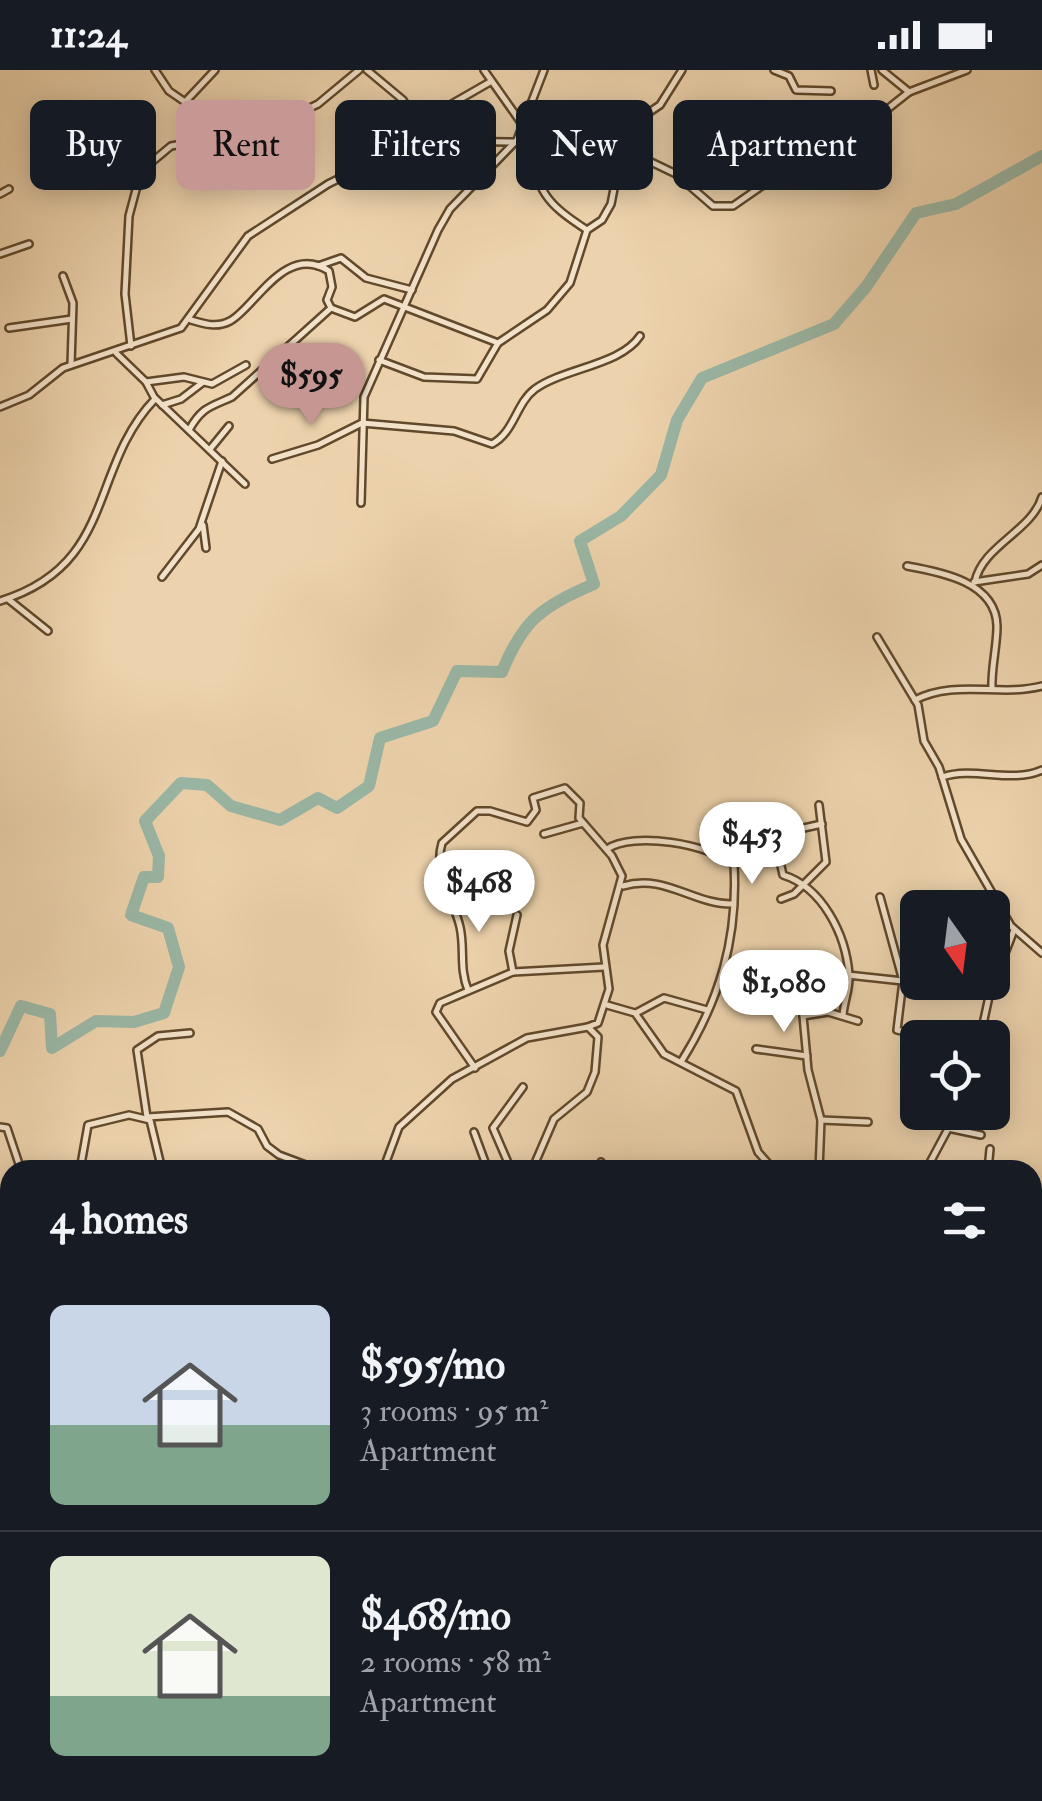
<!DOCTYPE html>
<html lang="en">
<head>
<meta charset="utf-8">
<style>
	body { margin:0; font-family:"IM FELL Double Pica",serif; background:#20242c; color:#f1f3f6; height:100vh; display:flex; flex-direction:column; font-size:38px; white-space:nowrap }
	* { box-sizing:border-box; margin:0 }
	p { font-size:32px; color:#9ea1a6 }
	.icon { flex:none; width:55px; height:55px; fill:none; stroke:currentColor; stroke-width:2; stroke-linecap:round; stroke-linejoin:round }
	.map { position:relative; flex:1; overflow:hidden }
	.drawer { position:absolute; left:0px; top:1090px; width:1042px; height:642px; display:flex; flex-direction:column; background:#171b24; border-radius:30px 30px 0 0; box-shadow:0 5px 25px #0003 }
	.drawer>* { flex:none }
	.top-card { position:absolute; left:30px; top:30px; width:982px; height:90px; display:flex; gap:20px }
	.needle { width:65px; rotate:166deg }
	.buttons { position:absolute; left:900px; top:820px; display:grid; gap:20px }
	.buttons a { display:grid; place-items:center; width:110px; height:110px; border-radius:15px; background:#171b24; box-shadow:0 5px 25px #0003; font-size:50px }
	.price { position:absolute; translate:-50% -85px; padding:0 22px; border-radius:35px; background:#fff; color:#222; font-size:32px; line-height:65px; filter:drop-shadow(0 2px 5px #0008) }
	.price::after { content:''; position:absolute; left:50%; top:60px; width:30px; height:22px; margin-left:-15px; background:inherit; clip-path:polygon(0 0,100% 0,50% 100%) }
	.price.active { background:#c59692; color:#111 }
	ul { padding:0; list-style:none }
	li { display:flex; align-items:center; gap:30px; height:250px; padding:0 50px }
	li+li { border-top:2px solid #363941 }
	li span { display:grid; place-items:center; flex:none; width:280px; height:200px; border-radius:15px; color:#555 }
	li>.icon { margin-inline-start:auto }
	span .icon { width:120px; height:120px; fill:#fffc; stroke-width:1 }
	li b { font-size:42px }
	h2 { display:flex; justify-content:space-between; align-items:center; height:120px; padding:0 50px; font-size:42px }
	.tag { padding:0 35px; border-radius:15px; background:#171b24; box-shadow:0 5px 25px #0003; font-size:35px; line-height:90px }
	.tag.active { background:#c59692; color:#111 }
	.status { display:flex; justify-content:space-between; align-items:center; height:70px; padding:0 50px; background:#171b24; direction:ltr }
	.status svg { height:28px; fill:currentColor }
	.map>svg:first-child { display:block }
</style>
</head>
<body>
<div class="status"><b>11:24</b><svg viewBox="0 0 49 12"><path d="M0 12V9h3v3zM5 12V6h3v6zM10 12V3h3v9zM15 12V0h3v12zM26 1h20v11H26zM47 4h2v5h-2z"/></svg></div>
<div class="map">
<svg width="1042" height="1731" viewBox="0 0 1042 1731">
	<rect width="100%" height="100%" fill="#edd3ad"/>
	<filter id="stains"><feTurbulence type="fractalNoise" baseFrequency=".002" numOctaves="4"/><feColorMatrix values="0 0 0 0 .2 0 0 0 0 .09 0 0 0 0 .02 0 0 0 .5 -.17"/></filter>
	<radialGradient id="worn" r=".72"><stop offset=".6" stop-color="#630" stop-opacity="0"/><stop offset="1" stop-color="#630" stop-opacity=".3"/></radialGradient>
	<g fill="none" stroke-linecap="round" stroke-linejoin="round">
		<path stroke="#9ab8a7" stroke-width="12" d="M 0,981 L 21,936 L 50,944 L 52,978 L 96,951 L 134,952 L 164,943 L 179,897 L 168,858 L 131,845 L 144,807 L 158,807 L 159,786 L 145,751 L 181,713 L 207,715 L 231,736 L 280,750 L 318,728 L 337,738 L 369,716 L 380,668 L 433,651 L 457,601 L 502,602 C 523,550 541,537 594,514 L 580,471 L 621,446 L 661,405 L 677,350 L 702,308 L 834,254 L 866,217 L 916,143 L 956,134 L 1042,86"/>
		<g stroke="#61492b" stroke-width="10">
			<g id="street">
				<polyline points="155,0 169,21 185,32 194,71"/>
				<polyline points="367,0 403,30 427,72"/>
				<polyline points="484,0 522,54"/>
				<polyline points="774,0 789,6 796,20 831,21"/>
				<polyline points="871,0 874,15"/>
				<polyline points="882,0 909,22 967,0"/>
				<polyline points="185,32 215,0"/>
				<polyline points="626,58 622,78 676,104 713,136 733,136 808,84 832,83 909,22"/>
				<polyline points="517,70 626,58 660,35 682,0"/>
				<path d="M 529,71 C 538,122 544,132 587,160"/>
				<polyline points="406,74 429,47 490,12"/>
				<polyline points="0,124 9,119"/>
				<polyline points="0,184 29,174"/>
				<polyline points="318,196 341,188 366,208 412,220"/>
				<polyline points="63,206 73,233 71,295"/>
				<path d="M 191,250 C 204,254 217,258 230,251 C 254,239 285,172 329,201 L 332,217 L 327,230 L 331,238"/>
				<polyline points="9,258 72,249"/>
				<polyline points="131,276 125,224 129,146 141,101 171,76 209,69 229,77 318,34 359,0"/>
				<polyline points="116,283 146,312 154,327 245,414"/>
				<polyline points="379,290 424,307 477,309 498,273 547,240 570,213 587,160 602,150 611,134 622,78"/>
				<polyline points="146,312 184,307 212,314 246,295"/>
				<polyline points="162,335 181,329 202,313"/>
				<polyline points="0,337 29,325 63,298 181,258 248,166 328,114 404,76 440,71 513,72"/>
				<path d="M 189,360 C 202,337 210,337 232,327 L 331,238 L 355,247 L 384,229 L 498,273"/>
				<polyline points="211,378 229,356"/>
				<path d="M 272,389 L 318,375 L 362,353 L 454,361 L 492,374 C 514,363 516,333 535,319 C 564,298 621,295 640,266"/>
				<polyline points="361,433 364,327 438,160 450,139 517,70 544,0"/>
				<polyline points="203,455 206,478"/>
				<path d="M 907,496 C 941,502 996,512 997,556 C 997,577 991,598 992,619"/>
				<polyline points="162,507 199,459 222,391"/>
				<polyline points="974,512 1028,504 1042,495"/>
				<path d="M 975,512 C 982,476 1032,461 1042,427"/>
				<polyline points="8,529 48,561"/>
				<path d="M 0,531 C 117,495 88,399 155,329"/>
				<polyline points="877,567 918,635 924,671 939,697 961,769 1011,856 1042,883"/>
				<path d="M 915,630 C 955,609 1000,627 1042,616"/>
				<path d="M 942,707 C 975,696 1010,714 1042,700"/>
				<path d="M 770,746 L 783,805 C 822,817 846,864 849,905 C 850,919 844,931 843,945"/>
				<polyline points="790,761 822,754"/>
				<polyline points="544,764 583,753"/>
				<path d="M 607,779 C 633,761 710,774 734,795 C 738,868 720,930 681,992"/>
				<path d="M 623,816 C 664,803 694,835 733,834"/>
				<polyline points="880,827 903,911 897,960 930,968"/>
				<polyline points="781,829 794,824 826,792 819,735"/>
				<polyline points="792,899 903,911 918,907"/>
				<polyline points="513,902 509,881 517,845"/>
				<path d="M 468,920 C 459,898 465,879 460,857 C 454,830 433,803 442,773 L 477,741 L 490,741 L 527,752 L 536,740 L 533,728 L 565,718 L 580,733 L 579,748 L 612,786 L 622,806 L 603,875 L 609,919 L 598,953 L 588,957"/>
				<polyline points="607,935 635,943 664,984 736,1021 758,1082 774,1100"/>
				<polyline points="636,943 664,928 707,940"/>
				<polyline points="803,946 804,902"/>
				<polyline points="190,963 158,966 137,980 147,1047 228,1042 258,1059 267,1076 279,1085 319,1100"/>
				<polyline points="980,968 990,922 1014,860"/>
				<polyline points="756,979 807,986"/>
				<polyline points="475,998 436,942 440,933 513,902 604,897"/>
				<polyline points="523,1017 493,1058 509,1095 531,1100"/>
				<polyline points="821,1050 868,1052"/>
				<polyline points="0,1057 7,1058 21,1100"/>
				<polyline points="948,1058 981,1065"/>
				<polyline points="474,1062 488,1100"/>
				<polyline points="601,1092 602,1100"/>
				<polyline points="80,1100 88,1055 129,1045 150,1050 162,1100"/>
				<polyline points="383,1100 399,1057 452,1009 527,968 588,957 598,967 595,1002 587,1022 554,1049 532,1100"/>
				<polyline points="819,1100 821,1050 808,1000 803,946 828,942 858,951"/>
				<polyline points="926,1100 957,1042"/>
				<polyline points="988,1100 990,1079"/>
				<polyline points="0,1129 10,1128"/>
				<polyline points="0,1314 10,1316"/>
				<polyline points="1032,1341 1042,1351"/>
				<polyline points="0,1363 10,1357"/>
				<polyline points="1032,1426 1042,1382"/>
				<polyline points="1032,1427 1032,1442"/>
				<polyline points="1032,1634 1038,1675 1033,1731"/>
				<polyline points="391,1722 395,1731"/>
				<polyline points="518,1722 523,1731"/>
				<polyline points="746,1722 753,1731"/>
				<polyline points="53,1731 56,1722"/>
				<polyline points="121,1731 124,1722"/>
				<polyline points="268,1731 329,1722"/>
				<polyline points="661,1731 665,1722"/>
			</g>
		</g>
		<use href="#street" stroke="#f3e2ca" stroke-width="5"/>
	</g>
	<rect width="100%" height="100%" filter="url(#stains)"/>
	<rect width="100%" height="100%" fill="url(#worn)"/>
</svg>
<div class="buttons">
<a><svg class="needle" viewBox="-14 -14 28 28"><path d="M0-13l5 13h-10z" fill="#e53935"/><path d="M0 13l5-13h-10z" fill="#9ea1a6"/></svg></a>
<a><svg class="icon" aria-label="locate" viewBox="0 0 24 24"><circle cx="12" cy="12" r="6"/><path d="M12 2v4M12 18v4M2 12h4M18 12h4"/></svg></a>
</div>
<b class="price active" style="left:311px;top:358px">$595</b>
<b class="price" style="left:752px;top:817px">$453</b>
<b class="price" style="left:479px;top:865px">$468</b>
<b class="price" style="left:784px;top:965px">$1,080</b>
<div class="top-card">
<a class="tag">Buy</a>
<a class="tag active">Rent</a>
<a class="tag">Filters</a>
<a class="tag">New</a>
<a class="tag">Apartment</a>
</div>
<section class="drawer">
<h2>4 homes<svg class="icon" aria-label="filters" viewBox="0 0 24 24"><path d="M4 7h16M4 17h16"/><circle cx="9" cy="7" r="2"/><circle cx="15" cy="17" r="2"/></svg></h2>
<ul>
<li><span style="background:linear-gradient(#c9d6e8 60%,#7fa58c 0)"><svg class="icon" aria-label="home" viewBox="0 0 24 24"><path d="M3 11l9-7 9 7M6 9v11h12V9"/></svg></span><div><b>$595/mo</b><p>3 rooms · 95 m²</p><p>Apartment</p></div></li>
<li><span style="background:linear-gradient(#dfe7d0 70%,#7fa58c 0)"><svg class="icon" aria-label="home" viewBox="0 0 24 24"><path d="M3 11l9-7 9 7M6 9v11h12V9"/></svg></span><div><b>$468/mo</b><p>2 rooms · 58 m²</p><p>Apartment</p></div></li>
</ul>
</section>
</div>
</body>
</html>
